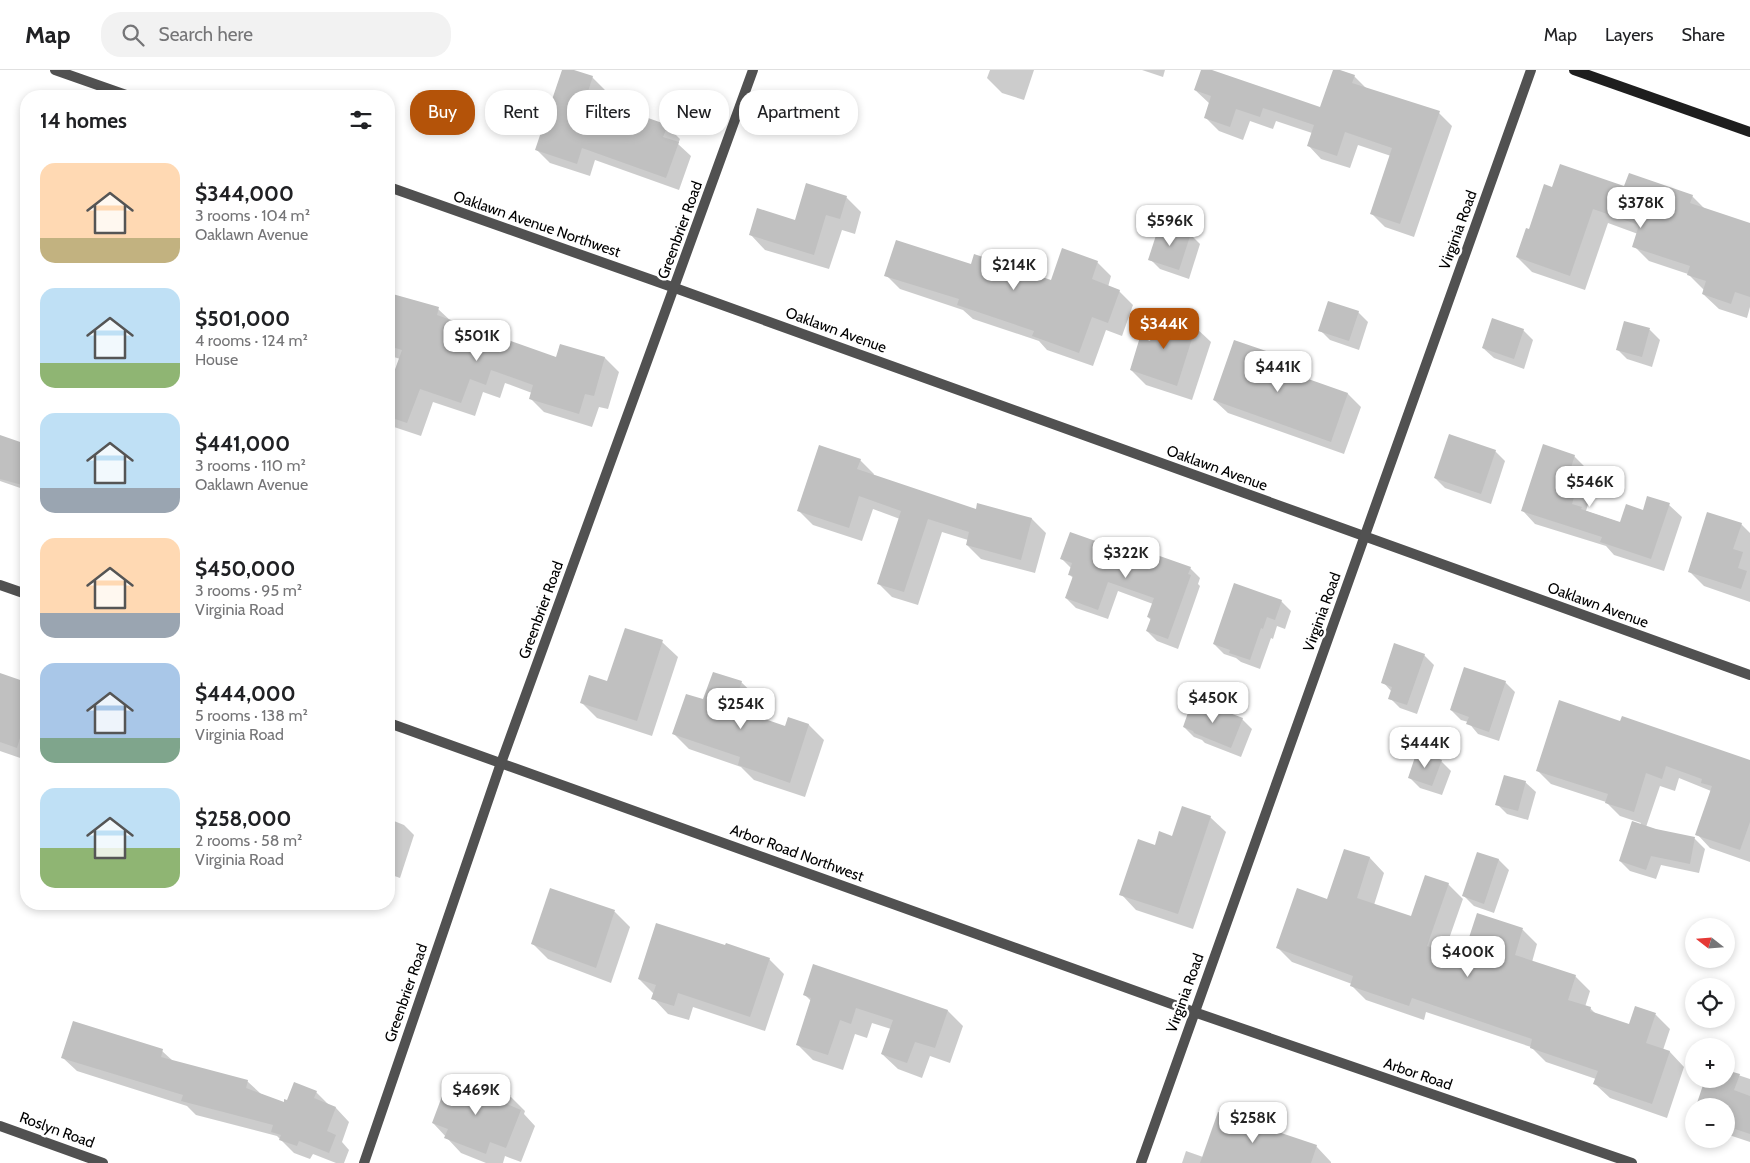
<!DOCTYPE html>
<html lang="en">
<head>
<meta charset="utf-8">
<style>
	body { margin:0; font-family:Cabin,sans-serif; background:#f2f2f2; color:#202124; height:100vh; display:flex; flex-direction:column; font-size:19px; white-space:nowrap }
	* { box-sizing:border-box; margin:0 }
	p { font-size:16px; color:#757577 }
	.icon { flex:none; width:28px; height:28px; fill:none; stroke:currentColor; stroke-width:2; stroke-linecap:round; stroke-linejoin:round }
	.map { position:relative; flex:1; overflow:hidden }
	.sheet { position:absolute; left:20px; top:20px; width:375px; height:820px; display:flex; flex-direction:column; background:#fff; border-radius:20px; box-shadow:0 2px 8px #0003 }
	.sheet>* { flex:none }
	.banner { position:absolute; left:410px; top:20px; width:475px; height:45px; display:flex; gap:10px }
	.needle { width:32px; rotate:287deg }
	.fabs { position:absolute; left:1685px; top:848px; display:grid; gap:10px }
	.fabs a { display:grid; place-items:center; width:50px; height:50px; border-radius:50%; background:#fff; box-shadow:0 2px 8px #0003; font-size:25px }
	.price { position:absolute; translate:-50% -42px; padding:0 11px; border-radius:10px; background:#fff; color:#222; font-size:16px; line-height:32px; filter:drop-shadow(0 1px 2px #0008) }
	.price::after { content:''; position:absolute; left:50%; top:30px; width:15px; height:11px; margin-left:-8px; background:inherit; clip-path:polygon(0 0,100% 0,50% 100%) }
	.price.on { background:#b45309; color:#fff }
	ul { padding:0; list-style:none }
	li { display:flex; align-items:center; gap:15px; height:125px; padding:0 20px }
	li span { display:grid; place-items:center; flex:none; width:140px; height:100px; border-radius:15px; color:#555 }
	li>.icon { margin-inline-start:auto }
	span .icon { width:60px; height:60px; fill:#fffc; stroke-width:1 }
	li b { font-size:21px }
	h2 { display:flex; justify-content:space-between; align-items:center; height:60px; padding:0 20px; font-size:21px }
	.tag { padding:0 18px; border-radius:20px; background:#fff; box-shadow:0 2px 8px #0003; font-size:18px; line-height:45px }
	.tag.on { background:#b45309; color:#fff }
	header { display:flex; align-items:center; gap:30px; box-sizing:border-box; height:70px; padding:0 25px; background:#fff; border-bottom:1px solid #e0e0e0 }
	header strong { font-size:24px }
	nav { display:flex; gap:28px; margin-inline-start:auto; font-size:18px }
	.search { width:350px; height:45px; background:#f2f2f2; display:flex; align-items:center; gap:12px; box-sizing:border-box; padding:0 18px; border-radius:20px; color:#757577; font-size:19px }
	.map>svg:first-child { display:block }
</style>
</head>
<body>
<header>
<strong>Map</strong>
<div class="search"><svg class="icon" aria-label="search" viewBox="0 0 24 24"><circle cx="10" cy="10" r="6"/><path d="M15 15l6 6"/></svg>Search here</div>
<nav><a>Map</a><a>Layers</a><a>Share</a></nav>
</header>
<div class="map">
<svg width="1750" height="1093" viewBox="0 0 1750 1093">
	<rect width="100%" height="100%" fill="#fff"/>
	<g fill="#0003">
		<polygon points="563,0 570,0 592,7 605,20 593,55 624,65 667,56 680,69 678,74 691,86 679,120 595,90 590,106 550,93 537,80"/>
		<polygon points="990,0 1034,0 1024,30 1002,23 987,8"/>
		<polygon points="1142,0 1165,0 1163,7"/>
		<polygon points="1202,0 1208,0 1321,39 1334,0 1336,0 1354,6 1368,20 1439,43 1452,56 1414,167 1385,157 1372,144 1391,86 1358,75 1350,98 1321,89 1308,75 1312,63 1276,51 1273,59 1250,51 1243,70 1219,61 1205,47 1210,34 1195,20"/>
		<polygon points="1625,118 1692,126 1705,139 1750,154 1750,237 1747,248 1719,239 1703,224 1704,220 1688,204 1649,191 1634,176 1638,164 1608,153 1585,220 1532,202 1517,187 1553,119"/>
		<polygon points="846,127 861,142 855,164 842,160 829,199 765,180 750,164 796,152"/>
		<polygon points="1190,164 1200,174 1189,209 1160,199 1150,189"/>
		<polygon points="1097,192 1111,206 1108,217 1119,221 1133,235 1122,266 1106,260 1093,296 1047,280 1039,271 973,249 963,240 900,219 886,205 972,196 1052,212"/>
		<polygon points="389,224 438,239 452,252 557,288 560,275 605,288 619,302 608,339 599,337 592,357 544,342 530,328 532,323 505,313 500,328 483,322 475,346 433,332 421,366 394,357 389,351 389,320 400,289 391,286 389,284"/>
		<polygon points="1358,242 1368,252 1359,280 1330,270 1320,260"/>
		<polygon points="1625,252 1650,260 1660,270 1652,297 1627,289 1617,279"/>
		<polygon points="1195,257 1211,272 1192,330 1146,315 1131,300 1151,272"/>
		<polygon points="1523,260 1533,270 1524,299 1494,288 1483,278"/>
		<polygon points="1280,288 1293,301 1292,304 1348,324 1361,337 1344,384 1228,343 1214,330"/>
		<polygon points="0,367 26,376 26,420 0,411"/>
		<polygon points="1495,381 1505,391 1491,434 1445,418 1435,408"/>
		<polygon points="1574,386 1587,399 1580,421 1589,431 1586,441 1621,453 1644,441 1669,435 1682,447 1664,501 1614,485 1606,476 1535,454 1523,441"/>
		<polygon points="860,390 874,404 873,406 976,441 978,435 1032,449 1046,463 1035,503 981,489 967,475 968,470 942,462 918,535 892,527 878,513 900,449 873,439 862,471 813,455 799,441"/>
		<polygon points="1741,454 1750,463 1750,532 1704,516 1689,501"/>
		<polygon points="1062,489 1148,490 1190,498 1200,508 1198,514 1200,516 1178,579 1157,571 1147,561 1151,550 1148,547 1153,534 1118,521 1108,549 1076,538 1066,528 1073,508 1069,504 1071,498"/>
		<polygon points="1281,531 1291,541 1285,559 1277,556 1273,569 1271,568 1260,599 1241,592 1236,588 1224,584 1214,574"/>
		<polygon points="662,572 678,587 652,666 597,648 582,633"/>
		<polygon points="1424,585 1434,595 1417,644 1400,638 1390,628 1392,622 1383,612"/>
		<polygon points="0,604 26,613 26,690 0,681"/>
		<polygon points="741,612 757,627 750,646 786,657 788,648 809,655 824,670 805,727 754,710 741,697 689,679 674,664"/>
		<polygon points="1505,612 1515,622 1499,671 1478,664 1468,652 1461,650 1451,640"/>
		<polygon points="1242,649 1252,659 1241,687 1205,673 1202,670 1194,667 1184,657"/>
		<polygon points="1621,652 1750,691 1750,792 1710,778 1697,764 1711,721 1679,708 1675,721 1660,716 1646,757 1695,769 1705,779 1699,803 1661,795 1656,809 1630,801 1620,791 1641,753 1620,746 1606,732 1551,714 1537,700"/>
		<polygon points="1441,691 1451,701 1442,725 1420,718 1410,708"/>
		<polygon points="1525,712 1536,722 1528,750 1507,744 1497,734"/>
		<polygon points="1210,747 1226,762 1193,859 1136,840 1121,824 1156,776"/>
		<polygon points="389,749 404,755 414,765 400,808 389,804"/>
		<polygon points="1345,780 1370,788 1384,803 1374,835 1411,848 1448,814 1463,829 1478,784 1499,790 1509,800 1494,843 1474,836 1464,826 1444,883 1463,890 1478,845 1523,860 1537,874 1532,892 1575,906 1590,921 1585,937 1590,938 1596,944 1630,955 1636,938 1656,945 1670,959 1663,980 1670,982 1684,997 1667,1048 1610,1028 1595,1014 1596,1009 1546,992 1531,977 1426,942 1424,950 1366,930 1351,915 1352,914 1292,892 1277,877 1328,831"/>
		<polygon points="551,820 615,842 630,857 611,913 548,889 533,874"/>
		<polygon points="769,889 784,904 765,961 693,937 689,950 668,944 653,928 654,924 639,909"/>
		<polygon points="804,924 948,941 963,956 950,993 930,986 922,1008 898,999 882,984 891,959 872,953 867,968 855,964 843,1000 813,990 798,975 812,932"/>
		<polygon points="162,981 173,991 247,1011 261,1024 284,1034 316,1022 330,1036 336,1038 349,1052 342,1072 349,1080 344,1093 336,1093 313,1084 310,1089 294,1083 277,1066 196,1045 187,1036 77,1001 63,988"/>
		<polygon points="1726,1001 1750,1009 1750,1072 1726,1064 1726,1036 1697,1036 1705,1012 1717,1016 1719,1009 1726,1009"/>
		<polygon points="462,1021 510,1026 525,1041 524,1044 535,1056 521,1092 505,1086 503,1093 486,1093 461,1083 433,1053"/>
		<polygon points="1316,1076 1331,1092 1331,1093 1182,1093 1186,1081 1203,1087"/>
	</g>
	<g fill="#c0c0c0">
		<polygon points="562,0 574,0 593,6 579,49 623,64 631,42 668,55 663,67 679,72 666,108 582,78 577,94 535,80"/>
		<polygon points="1201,0 1212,0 1320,37 1333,0 1340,0 1355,5 1352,13 1440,41 1400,154 1370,144 1392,78 1345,62 1337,86 1307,76 1314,55 1263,38 1260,47 1236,39 1230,57 1204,48 1211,26 1194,20"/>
		<polygon points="1560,94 1624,116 1629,103 1693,125 1690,133 1750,153 1750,227 1735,222 1731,234 1702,224 1706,211 1687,205 1690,196 1632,177 1639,155 1593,139 1570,206 1516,187 1526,158 1529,159 1544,114 1552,117"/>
		<polygon points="806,113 847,126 840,149 826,145 814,185 749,165 757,138 795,150"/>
		<polygon points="1160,153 1191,163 1179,200 1148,190"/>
		<polygon points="896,170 971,194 974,184 1051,210 1062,178 1098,191 1092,209 1120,220 1108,253 1092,247 1079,283 1032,266 1034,261 957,235 959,229 884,206"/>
		<polygon points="389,223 439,237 437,245 556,287 560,274 605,287 594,326 585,324 579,344 529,329 533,315 491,300 486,315 470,309 461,333 420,319 407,353 389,347 389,316 402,280 389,276"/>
		<polygon points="1328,231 1359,241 1349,271 1318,261"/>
		<polygon points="1160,243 1196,256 1177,316 1130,300 1140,267 1150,271"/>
		<polygon points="1492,248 1524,259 1514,289 1482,278"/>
		<polygon points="1624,251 1650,258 1642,287 1616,280"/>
		<polygon points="1234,270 1281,286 1277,298 1348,323 1331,372 1213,330"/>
		<polygon points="1449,364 1496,380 1481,424 1434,408"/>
		<polygon points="0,365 26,374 26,416 0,409"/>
		<polygon points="1543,374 1575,385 1566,413 1577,417 1572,434 1582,437 1581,439 1620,452 1626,434 1643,440 1647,426 1670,433 1651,489 1600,472 1602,467 1521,441"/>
		<polygon points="819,375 861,389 857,399 976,439 977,433 1032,448 1021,490 966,475 969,462 928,449 904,522 877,514 901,441 859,426 849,458 797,441"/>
		<polygon points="1707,442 1742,453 1733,479 1743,482 1738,498 1747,501 1741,519 1688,502"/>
		<polygon points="1070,462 1147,489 1147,487 1153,489 1154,484 1191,497 1188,504 1191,505 1168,569 1146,561 1151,548 1147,547 1154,528 1108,512 1098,540 1065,528 1073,506 1068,505 1072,493 1060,489"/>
		<polygon points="1234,513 1282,530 1275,550 1267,547 1263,559 1261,558 1250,590 1229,583 1230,580 1213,574"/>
		<polygon points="625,558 663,570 637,651 580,633 589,605 607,611"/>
		<polygon points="1394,573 1425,584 1407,635 1388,629 1392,617 1381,613"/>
		<polygon points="1464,597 1506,611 1489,662 1466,654 1469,647 1450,640"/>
		<polygon points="713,602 742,611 733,638 785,656 788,647 809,654 790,713 738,695 740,687 672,664 686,624 703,629"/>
		<polygon points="0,603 26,612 26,670 20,668 17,678 0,672"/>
		<polygon points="1559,630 1620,651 1622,646 1750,690 1750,752 1740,780 1695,765 1712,716 1701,713 1702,709 1666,696 1662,709 1646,703 1634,742 1605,733 1608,724 1536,701"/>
		<polygon points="1203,633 1243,648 1231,678 1194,663 1193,661 1183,657 1191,634 1201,638"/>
		<polygon points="1417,681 1442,690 1432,716 1408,708"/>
		<polygon points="1504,705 1526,711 1518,741 1495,735"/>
		<polygon points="1182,736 1211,746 1178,844 1119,825 1138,769 1155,775 1159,761 1172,766"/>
		<polygon points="1632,751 1656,759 1695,767 1690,794 1651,786 1646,800 1619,791"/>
		<polygon points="1344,779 1370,787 1357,828 1411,846 1425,805 1449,813 1427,876 1462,889 1477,843 1523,858 1515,885 1576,905 1568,930 1591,937 1590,941 1629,954 1635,936 1656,943 1646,973 1670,981 1652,1034 1593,1014 1598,1001 1530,978 1532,969 1412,928 1409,936 1350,916 1353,906 1276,878 1297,818 1327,829"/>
		<polygon points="1477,782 1499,789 1484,834 1462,826"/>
		<polygon points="550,818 615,840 596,898 531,874"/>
		<polygon points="656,853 725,875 726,873 770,888 750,947 678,923 674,936 651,929 656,915 638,909"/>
		<polygon points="813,894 948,940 935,978 915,972 907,993 881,984 893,950 856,938 851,954 840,950 828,985 796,975 811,928 803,925"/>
		<polygon points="73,951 163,979 161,987 248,1010 246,1018 284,1032 284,1029 287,1030 294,1012 317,1021 314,1028 336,1037 327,1061 336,1065 329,1083 299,1071 297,1076 279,1070 281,1065 271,1062 273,1055 181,1031 183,1025 61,988"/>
		<polygon points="1726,1000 1740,1004 1734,1020 1750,1026 1750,1064 1726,1056 1726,1036 1696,1036 1705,1009 1726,1009"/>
		<polygon points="466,1008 511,1025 507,1034 521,1040 506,1078 490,1072 486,1084 444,1068 448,1059 432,1053 447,1013 461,1019"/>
		<polygon points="1218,1042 1317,1075 1311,1093 1200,1093"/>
	</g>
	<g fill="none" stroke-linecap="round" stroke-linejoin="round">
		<g stroke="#515151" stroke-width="10">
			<polyline points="55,0 129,26"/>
			<polyline points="389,117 675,218 1750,605"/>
			<polyline points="0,515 26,524"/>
			<polyline points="389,653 1194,942 1632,1093"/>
			<polyline points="0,1056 103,1093"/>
			<polyline points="364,1093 501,693 753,0"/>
			<polyline points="1141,1093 1531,0"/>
		</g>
		<polyline stroke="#1e1e1e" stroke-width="10" points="1574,0 1750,62"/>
	</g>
	<g text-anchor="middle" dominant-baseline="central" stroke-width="5" stroke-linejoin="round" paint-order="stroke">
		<g font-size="15" fill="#000" stroke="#fff">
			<text transform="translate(537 154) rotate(19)">Oaklawn Avenue Northwest</text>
			<text transform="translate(680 160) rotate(-70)">Greenbrier Road</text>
			<text transform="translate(1458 160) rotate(-70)">Virginia Road</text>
			<text transform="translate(836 260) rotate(20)">Oaklawn Avenue</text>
			<text transform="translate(1217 398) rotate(20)">Oaklawn Avenue</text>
			<text transform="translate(1598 535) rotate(20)">Oaklawn Avenue</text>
			<text transform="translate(541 540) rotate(-70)">Greenbrier Road</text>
			<text transform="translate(1322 542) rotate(-70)">Virginia Road</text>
			<text transform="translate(797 783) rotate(20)">Arbor Road Northwest</text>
			<text transform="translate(406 923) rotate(-71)">Greenbrier Road</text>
			<text transform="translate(1185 923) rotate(-70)">Virginia Road</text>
			<text transform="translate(1418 1004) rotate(19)">Arbor Road</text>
			<text transform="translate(57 1060) rotate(20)">Roslyn Road</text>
		</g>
	</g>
</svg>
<div class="fabs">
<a><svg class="needle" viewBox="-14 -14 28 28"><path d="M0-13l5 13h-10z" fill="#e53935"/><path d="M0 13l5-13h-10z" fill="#757577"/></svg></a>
<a><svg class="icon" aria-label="locate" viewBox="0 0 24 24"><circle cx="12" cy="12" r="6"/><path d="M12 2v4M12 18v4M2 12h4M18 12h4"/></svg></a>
<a>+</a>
<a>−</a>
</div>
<b class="price" style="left:1641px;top:159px">$378K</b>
<b class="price" style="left:1170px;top:177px">$596K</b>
<b class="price" style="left:1014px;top:221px">$214K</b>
<b class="price on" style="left:1164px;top:280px">$344K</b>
<b class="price" style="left:477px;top:292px">$501K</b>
<b class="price" style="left:1278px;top:323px">$441K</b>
<b class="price" style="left:1590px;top:438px">$546K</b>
<b class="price" style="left:1126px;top:509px">$322K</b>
<b class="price" style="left:1213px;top:654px">$450K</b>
<b class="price" style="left:741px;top:660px">$254K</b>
<b class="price" style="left:1425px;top:699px">$444K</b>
<b class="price" style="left:1468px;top:908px">$400K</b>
<b class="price" style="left:476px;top:1046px">$469K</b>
<b class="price" style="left:1253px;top:1074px">$258K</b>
<div class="banner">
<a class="tag on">Buy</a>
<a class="tag">Rent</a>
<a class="tag">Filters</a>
<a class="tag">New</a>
<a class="tag">Apartment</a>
</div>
<section class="sheet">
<h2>14 homes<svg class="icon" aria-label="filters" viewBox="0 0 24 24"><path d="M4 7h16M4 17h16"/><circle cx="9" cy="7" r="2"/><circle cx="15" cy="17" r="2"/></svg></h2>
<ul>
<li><span style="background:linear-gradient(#ffd9b3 75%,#c2b280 0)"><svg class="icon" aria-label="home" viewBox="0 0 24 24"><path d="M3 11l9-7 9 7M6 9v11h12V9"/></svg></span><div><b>$344,000</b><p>3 rooms · 104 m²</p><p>Oaklawn Avenue</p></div></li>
<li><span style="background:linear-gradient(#bfe0f5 75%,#8fb573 0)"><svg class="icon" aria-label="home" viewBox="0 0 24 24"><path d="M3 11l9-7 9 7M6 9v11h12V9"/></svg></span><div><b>$501,000</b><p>4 rooms · 124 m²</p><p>House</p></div></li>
<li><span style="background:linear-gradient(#bfe0f5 75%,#9aa5b1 0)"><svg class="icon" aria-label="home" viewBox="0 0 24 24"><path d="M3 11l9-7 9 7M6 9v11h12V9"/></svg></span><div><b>$441,000</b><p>3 rooms · 110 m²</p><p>Oaklawn Avenue</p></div></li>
<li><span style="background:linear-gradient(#ffd9b3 75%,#9aa5b1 0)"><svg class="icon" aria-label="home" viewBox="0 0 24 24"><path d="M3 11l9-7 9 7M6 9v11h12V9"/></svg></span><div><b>$450,000</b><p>3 rooms · 95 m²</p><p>Virginia Road</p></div></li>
<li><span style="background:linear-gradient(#a9c7e8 75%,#7fa58c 0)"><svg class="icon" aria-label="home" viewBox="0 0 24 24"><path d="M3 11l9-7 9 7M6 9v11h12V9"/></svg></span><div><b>$444,000</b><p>5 rooms · 138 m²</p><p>Virginia Road</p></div></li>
<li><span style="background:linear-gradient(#bfe0f5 60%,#8fb573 0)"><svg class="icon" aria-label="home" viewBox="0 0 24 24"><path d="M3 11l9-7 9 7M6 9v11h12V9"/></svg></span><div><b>$258,000</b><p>2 rooms · 58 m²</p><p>Virginia Road</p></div></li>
</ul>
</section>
</div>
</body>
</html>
